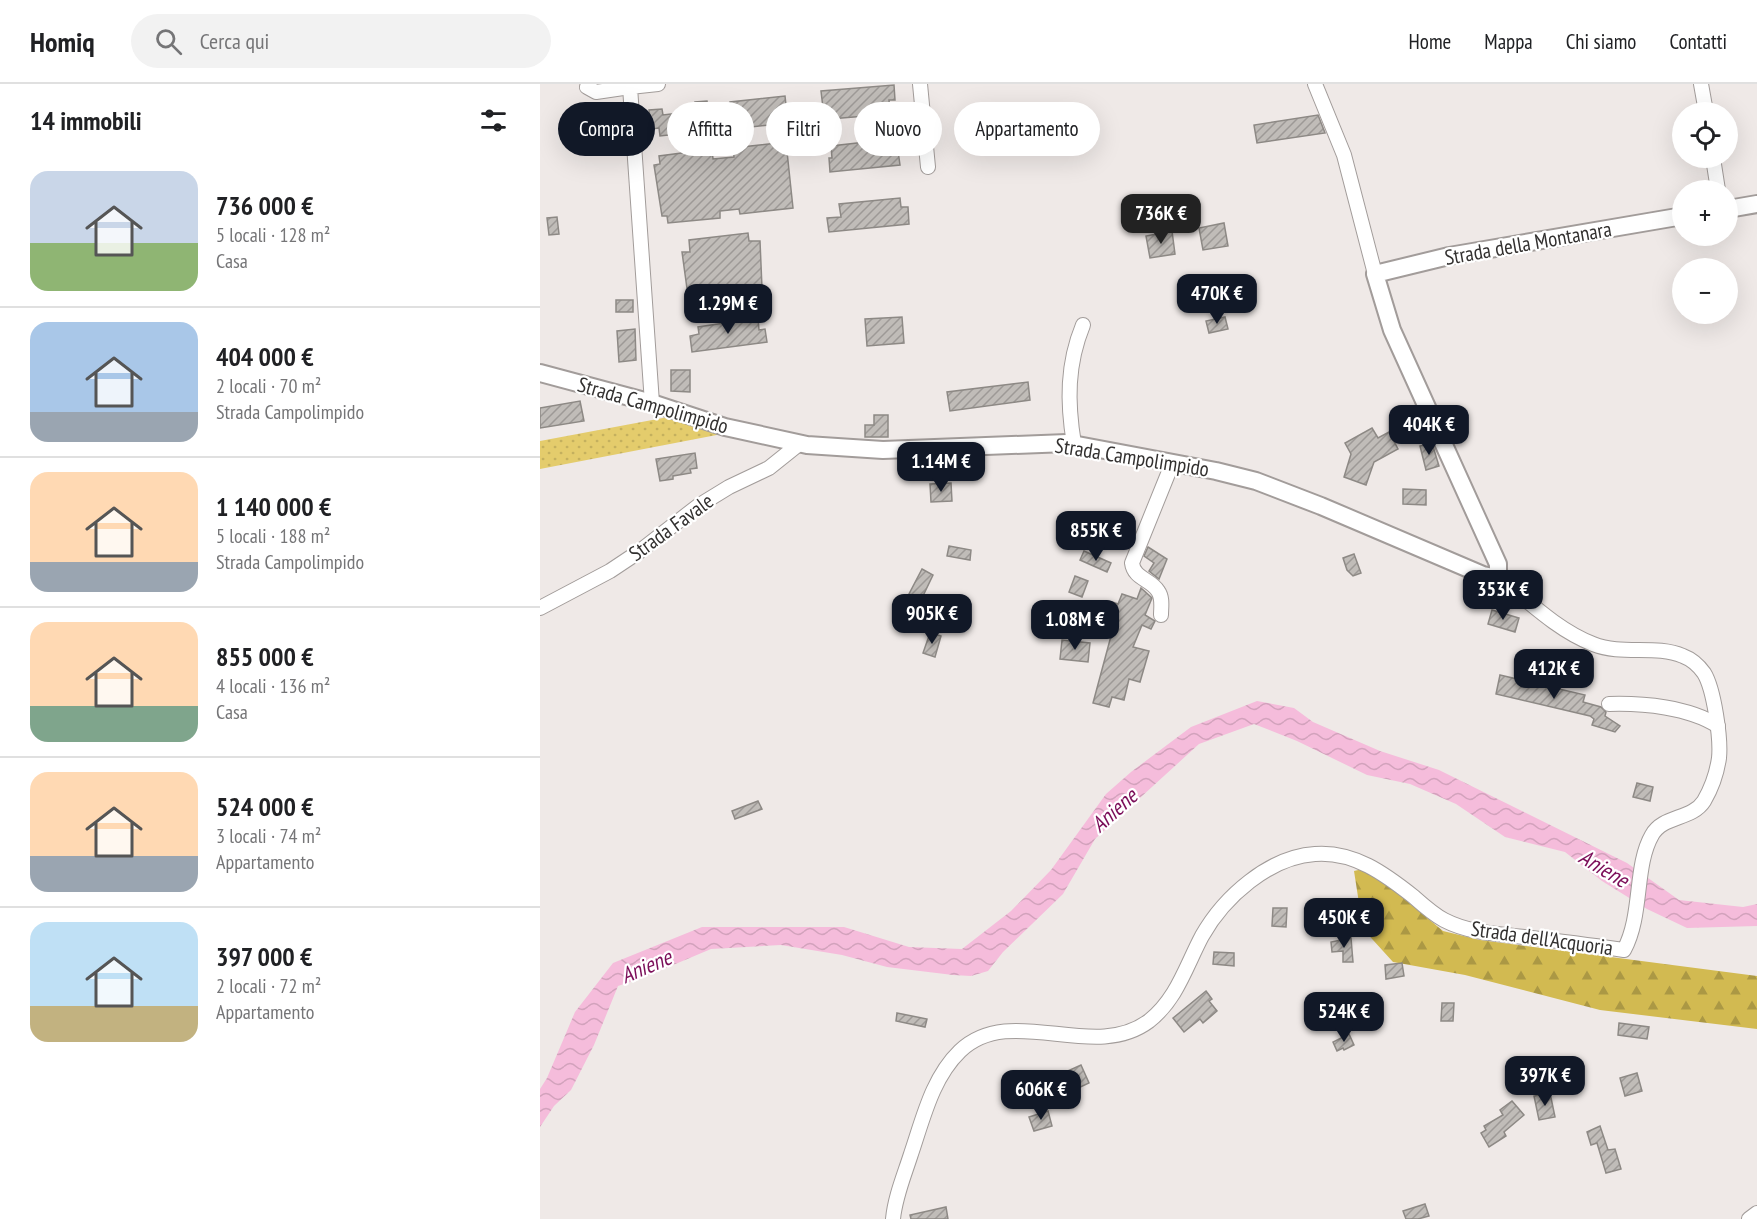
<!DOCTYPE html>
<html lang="it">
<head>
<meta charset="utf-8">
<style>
	body { margin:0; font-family:"PT Sans Narrow",sans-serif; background:#f2f2f2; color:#202124; height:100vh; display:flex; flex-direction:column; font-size:22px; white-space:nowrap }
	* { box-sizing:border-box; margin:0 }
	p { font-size:20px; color:#757577 }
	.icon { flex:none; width:33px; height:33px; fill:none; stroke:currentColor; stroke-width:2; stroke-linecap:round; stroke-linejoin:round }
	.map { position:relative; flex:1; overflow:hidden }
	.side { display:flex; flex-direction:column; background:#fff; width:540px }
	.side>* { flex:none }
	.hud { position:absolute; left:18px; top:18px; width:570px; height:54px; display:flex; gap:12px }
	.buttons { position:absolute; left:1132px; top:18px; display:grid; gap:12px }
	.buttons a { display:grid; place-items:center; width:66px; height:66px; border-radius:50%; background:#fff; box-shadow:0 6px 24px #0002; font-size:30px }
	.price { position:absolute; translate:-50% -51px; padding:0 14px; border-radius:12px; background:#111827; color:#fff; font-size:20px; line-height:39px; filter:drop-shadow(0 2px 3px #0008) }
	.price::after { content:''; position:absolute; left:50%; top:36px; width:18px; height:14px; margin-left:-9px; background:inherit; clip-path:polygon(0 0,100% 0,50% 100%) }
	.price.on { background:#222; color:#fff }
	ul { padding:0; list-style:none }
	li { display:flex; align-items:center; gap:18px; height:150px; padding:0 30px }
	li+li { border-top:2px solid #e0e0e0 }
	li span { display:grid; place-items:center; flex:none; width:168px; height:120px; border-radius:18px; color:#555 }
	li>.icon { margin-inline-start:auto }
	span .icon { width:72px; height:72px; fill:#fffc; stroke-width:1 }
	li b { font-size:26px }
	h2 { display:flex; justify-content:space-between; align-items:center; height:72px; padding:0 30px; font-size:26px }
	.chip { padding:0 21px; border-radius:27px; background:#fff; box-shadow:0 6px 24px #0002; font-size:21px; line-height:54px }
	.chip.on { background:#111827; color:#fff }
	header { display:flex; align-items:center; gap:36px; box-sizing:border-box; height:84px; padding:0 30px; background:#fff; border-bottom:2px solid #e0e0e0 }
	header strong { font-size:28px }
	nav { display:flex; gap:33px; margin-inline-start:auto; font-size:21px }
	.search { width:420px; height:54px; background:#f2f2f2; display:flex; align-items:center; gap:15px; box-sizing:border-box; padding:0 21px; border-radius:33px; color:#757577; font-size:22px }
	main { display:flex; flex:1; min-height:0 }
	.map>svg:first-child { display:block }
</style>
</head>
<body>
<header>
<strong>Homiq</strong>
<div class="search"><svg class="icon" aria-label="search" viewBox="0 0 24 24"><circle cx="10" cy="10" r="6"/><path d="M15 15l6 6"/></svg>Cerca qui</div>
<nav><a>Home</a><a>Mappa</a><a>Chi siamo</a><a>Contatti</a></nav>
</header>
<main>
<section class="side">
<h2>14 immobili<svg class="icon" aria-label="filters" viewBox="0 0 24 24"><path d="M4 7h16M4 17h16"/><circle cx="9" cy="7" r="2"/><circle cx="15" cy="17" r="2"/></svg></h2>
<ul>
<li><span style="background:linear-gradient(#c9d6e8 60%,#8fb573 0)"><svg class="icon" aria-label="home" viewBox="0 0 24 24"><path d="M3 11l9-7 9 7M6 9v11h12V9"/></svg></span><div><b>736 000 €</b><p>5 locali · 128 m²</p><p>Casa</p></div></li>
<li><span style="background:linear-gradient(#a9c7e8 75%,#9aa5b1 0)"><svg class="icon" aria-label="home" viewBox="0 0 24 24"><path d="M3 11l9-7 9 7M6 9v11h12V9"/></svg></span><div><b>404 000 €</b><p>2 locali · 70 m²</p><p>Strada Campolimpido</p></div></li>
<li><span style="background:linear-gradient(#ffd9b3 75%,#9aa5b1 0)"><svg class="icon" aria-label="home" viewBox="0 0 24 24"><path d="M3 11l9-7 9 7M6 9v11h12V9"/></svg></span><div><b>1 140 000 €</b><p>5 locali · 188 m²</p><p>Strada Campolimpido</p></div></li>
<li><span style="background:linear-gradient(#ffd9b3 70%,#7fa58c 0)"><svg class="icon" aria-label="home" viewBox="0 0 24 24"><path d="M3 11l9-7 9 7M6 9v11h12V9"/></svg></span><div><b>855 000 €</b><p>4 locali · 136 m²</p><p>Casa</p></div></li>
<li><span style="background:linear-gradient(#ffd9b3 70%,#9aa5b1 0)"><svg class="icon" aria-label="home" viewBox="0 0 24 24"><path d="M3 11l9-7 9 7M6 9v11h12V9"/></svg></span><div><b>524 000 €</b><p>3 locali · 74 m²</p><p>Appartamento</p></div></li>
<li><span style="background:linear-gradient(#bfe0f5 70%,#c2b280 0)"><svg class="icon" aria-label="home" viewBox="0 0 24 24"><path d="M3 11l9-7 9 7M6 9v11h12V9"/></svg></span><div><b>397 000 €</b><p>2 locali · 72 m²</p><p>Appartamento</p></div></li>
</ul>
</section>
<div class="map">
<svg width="1217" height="1135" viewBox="0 0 1217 1135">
	<defs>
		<pattern id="grass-dots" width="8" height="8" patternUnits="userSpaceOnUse" patternTransform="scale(1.5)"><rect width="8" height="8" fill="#e4cc6c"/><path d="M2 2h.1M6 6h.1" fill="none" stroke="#c4b05e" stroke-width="1.8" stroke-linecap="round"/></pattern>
		<pattern id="forest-firs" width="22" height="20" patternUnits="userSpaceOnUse" patternTransform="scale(1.5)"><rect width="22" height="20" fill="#d2ba51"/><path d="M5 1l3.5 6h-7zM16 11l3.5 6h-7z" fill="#ab9844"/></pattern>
		<pattern id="water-waves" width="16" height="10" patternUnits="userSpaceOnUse" patternTransform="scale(1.5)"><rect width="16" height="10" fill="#f5bcdb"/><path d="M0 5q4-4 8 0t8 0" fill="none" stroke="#d2a2bc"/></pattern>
		<pattern id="building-hatch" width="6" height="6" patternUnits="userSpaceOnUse" patternTransform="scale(1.5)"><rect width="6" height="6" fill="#c0bcb8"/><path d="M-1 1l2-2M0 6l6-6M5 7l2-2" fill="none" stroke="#9d9996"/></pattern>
	</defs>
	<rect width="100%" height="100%" fill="#efe9e7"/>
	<polygon fill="url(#grass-dots)" points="139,331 187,349 0,385 0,357"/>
	<polygon fill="url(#forest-firs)" points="827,784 903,847 940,856 1217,892 1217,945 1060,926 925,891 853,878 823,845 814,787"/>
	<polygon fill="url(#water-waves)" points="717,617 754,624 773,638 840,667 899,686 1087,779 1139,816 1203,823 1217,820 1217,842 1147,844 1107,825 1062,797 1025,768 965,753 916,720 870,700 827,691 757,657 714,640 659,660 555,755 523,810 463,868 448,887 431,892 413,891 347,883 302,871 241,861 171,865 107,892 78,902 54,961 31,1006 14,1022 0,1043 0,1005 7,994 35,928 73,879 162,843 304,843 369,863 422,865 471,827 511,786 566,710 591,688 651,643"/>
	<g fill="url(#building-hatch)" stroke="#8d8985" stroke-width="1.5">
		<polygon points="354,1 355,16 349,16 350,30 290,35 289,23 283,24 281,7"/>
		<polygon points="245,12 248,39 193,45 190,18"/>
		<polygon points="167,17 170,38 163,39 164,47 120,52 119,44 111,45 109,26 122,25 123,31 156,27 155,18"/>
		<polygon points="778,31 785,49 717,59 714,41"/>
		<polygon points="352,55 353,67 358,67 360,81 290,88 289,74 292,74 291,62"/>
		<polygon points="246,58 253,124 200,130 199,125 180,127 180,134 128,139 127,132 122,132 114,81 120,80 119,72 172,65 173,75 194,73 193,64"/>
		<polygon points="360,114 361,123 368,123 369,140 289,148 287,134 301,133 299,120"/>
		<polygon points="17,133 19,150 9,151 7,134"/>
		<polygon points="684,139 688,162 663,166 659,144"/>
		<polygon points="632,147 635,170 610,174 606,152"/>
		<polygon points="208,149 209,157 220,157 222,204 215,205 216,218 155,223 154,211 148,212 142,168 150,168 149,156"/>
		<rect x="76" y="216" width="17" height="12"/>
		<polygon points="362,233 364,259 327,262 325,235"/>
		<polygon points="685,233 688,245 669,249 666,237"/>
		<polygon points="218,234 219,246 225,245 227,258 152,268 150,252 159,250 158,243"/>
		<polygon points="95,245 96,276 79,278 77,247"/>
		<polygon points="131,286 150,286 150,308 131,307"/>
		<polygon points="488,298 490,316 410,327 407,308"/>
		<polygon points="40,317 44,337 0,344 0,324"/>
		<polygon points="334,331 348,331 348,353 325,353 325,341 334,341"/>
		<polygon points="832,344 838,354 849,348 858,365 834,378 826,401 804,393 811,370 805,359"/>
		<polygon points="892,359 899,382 886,386 880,362"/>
		<polygon points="155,369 157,384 150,385 151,389 133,392 133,395 120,397 116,375"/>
		<polygon points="411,399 412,417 391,418 390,400"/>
		<polygon points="863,405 886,406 886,421 863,420"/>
		<polygon points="409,462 431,466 430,476 407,472"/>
		<polygon points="608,463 627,475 619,495 609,487 614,479 604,472"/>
		<polygon points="544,467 571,479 567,488 540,476"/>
		<polygon points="814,470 821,489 813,492 807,486 803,474"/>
		<polygon points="382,485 393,491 381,516 369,510"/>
		<polygon points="535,492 548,497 542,513 529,508"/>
		<polygon points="601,504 612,514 605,531 615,537 611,545 602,541 593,563 609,567 600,598 589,595 584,616 572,613 569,623 553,619 571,552 568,550 572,539 565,536 572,518 578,520 582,510 597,515"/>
		<polygon points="952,526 979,534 975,548 948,540"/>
		<polygon points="390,549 401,552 395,573 383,569"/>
		<polygon points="522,556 550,559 548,578 520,575"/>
		<polygon points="960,591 1045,611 1043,618 1061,623 1066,628 1065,632 1080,642 1075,648 1052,641 1054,635 1050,632 956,610"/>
		<polygon points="1097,699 1113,703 1110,717 1093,713"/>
		<polygon points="218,717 222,725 195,735 192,727"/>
		<polygon points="733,824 747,824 746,843 732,842"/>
		<polygon points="811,854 813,878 803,878 803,867 792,868 791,858"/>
		<polygon points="674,868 694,869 694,882 673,880"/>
		<polygon points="862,879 864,892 846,895 845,881"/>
		<polygon points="666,907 672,915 669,917 677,927 663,939 660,935 644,948 633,934"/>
		<polygon points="902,919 914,919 913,937 901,937"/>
		<polygon points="357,929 387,935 385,943 356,937"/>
		<polygon points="1079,939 1109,943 1107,955 1078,951"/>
		<polygon points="809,950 814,961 804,966 803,964 797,967 793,958"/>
		<polygon points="541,981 549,999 532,1007 523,989"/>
		<polygon points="1097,989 1102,1007 1085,1012 1080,994"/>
		<polygon points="1010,1009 1015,1033 999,1036 994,1012"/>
		<polygon points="972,1017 984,1031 964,1048 966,1052 949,1063 941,1049 946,1046 944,1042 963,1031 960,1026"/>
		<polygon points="508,1027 512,1042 494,1047 489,1033"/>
		<polygon points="1060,1042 1068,1066 1075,1065 1081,1085 1066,1089 1057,1059 1051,1061 1047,1048"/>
		<polygon points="885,1120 889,1132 878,1135 866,1135 863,1127"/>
		<polygon points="406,1123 408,1135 371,1135 370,1131"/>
	</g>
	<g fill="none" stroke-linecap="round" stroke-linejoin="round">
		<g stroke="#a29c9a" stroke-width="16">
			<g id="minor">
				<polyline points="48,0 47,3 56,8 90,3"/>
				<polyline points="380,0 388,83"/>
				<polyline points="775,0 804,71 835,190"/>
				<polyline points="1161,0 1166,28"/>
				<polyline points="1173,74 1178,106"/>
				<polyline points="112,319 90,3 118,0"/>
				<path d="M 534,360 C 527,318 527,280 543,241"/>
				<polyline points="0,524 70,487 100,467 158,422 189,403 229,384 259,360"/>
				<path d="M 621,531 C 621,523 623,514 618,507 C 611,495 594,495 592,479 L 632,380"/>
				<path d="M 1069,620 C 1103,619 1149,623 1178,642"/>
				<path d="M 353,1135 C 355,1113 364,1092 371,1070 C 383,1035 392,994 420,967 C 471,918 553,979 609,937 C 637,915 646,882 662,852 C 684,813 729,773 775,770 C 814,767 845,790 874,813 C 883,821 893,830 904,836 C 929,849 957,850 984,853 C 1017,857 1051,861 1084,866 C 1103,831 1094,782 1112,751 C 1123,731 1152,736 1164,717 C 1171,705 1177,688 1179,674 C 1181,655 1174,605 1164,589 C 1159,582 1151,575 1143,572 C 1115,560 1083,572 1053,560 C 1017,546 987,516 957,492"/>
				<polyline points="1209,1135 1217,1129"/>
			</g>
		</g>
		<g stroke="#a29c9a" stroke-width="20">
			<g id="tertiary">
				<polyline points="1188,125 1217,120"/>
				<polyline points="0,289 112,319 185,343 267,361 343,366 527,359 676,387 716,397 781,422 943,491 954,493 958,490 958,480 852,246 835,190 909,172 1143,132"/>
			</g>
		</g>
		<use href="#minor" stroke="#fff" stroke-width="14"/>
		<use href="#tertiary" stroke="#fff" stroke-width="16"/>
	</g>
	<g text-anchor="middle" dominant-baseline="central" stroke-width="4.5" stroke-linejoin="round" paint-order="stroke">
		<g font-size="21" fill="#32302f" stroke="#fff">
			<text transform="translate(988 159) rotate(-10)">Strada della Montanara</text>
			<text transform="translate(113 321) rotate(16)">Strada Campolimpido</text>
			<text transform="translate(592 373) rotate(9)">Strada Campolimpido</text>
			<text transform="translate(131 443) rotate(-36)">Strada Favale</text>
			<text transform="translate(1002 854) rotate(8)">Strada dell'Acquoria</text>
		</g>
		<g font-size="22" font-style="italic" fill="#7b0e59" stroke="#fff">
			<text transform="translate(574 726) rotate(-42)">Aniene</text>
			<text transform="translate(1064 784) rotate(31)">Aniene</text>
			<text transform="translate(106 882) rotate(-23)">Aniene</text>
		</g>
	</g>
</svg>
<div class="buttons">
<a><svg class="icon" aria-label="locate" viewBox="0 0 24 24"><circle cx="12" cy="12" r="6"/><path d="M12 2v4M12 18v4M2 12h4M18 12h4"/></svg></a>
<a>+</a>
<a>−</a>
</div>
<b class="price on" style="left:621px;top:161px">736K €</b>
<b class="price" style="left:677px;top:241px">470K €</b>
<b class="price" style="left:188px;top:251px">1.29M €</b>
<b class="price" style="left:889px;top:372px">404K €</b>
<b class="price" style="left:401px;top:409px">1.14M €</b>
<b class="price" style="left:556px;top:478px">855K €</b>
<b class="price" style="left:963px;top:537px">353K €</b>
<b class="price" style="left:392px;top:561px">905K €</b>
<b class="price" style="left:535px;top:567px">1.08M €</b>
<b class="price" style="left:1014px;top:616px">412K €</b>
<b class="price" style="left:804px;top:865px">450K €</b>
<b class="price" style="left:804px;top:959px">524K €</b>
<b class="price" style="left:1005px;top:1023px">397K €</b>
<b class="price" style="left:501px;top:1037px">606K €</b>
<div class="hud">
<a class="chip on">Compra</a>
<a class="chip">Affitta</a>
<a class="chip">Filtri</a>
<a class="chip">Nuovo</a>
<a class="chip">Appartamento</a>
</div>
</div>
</main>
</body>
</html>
